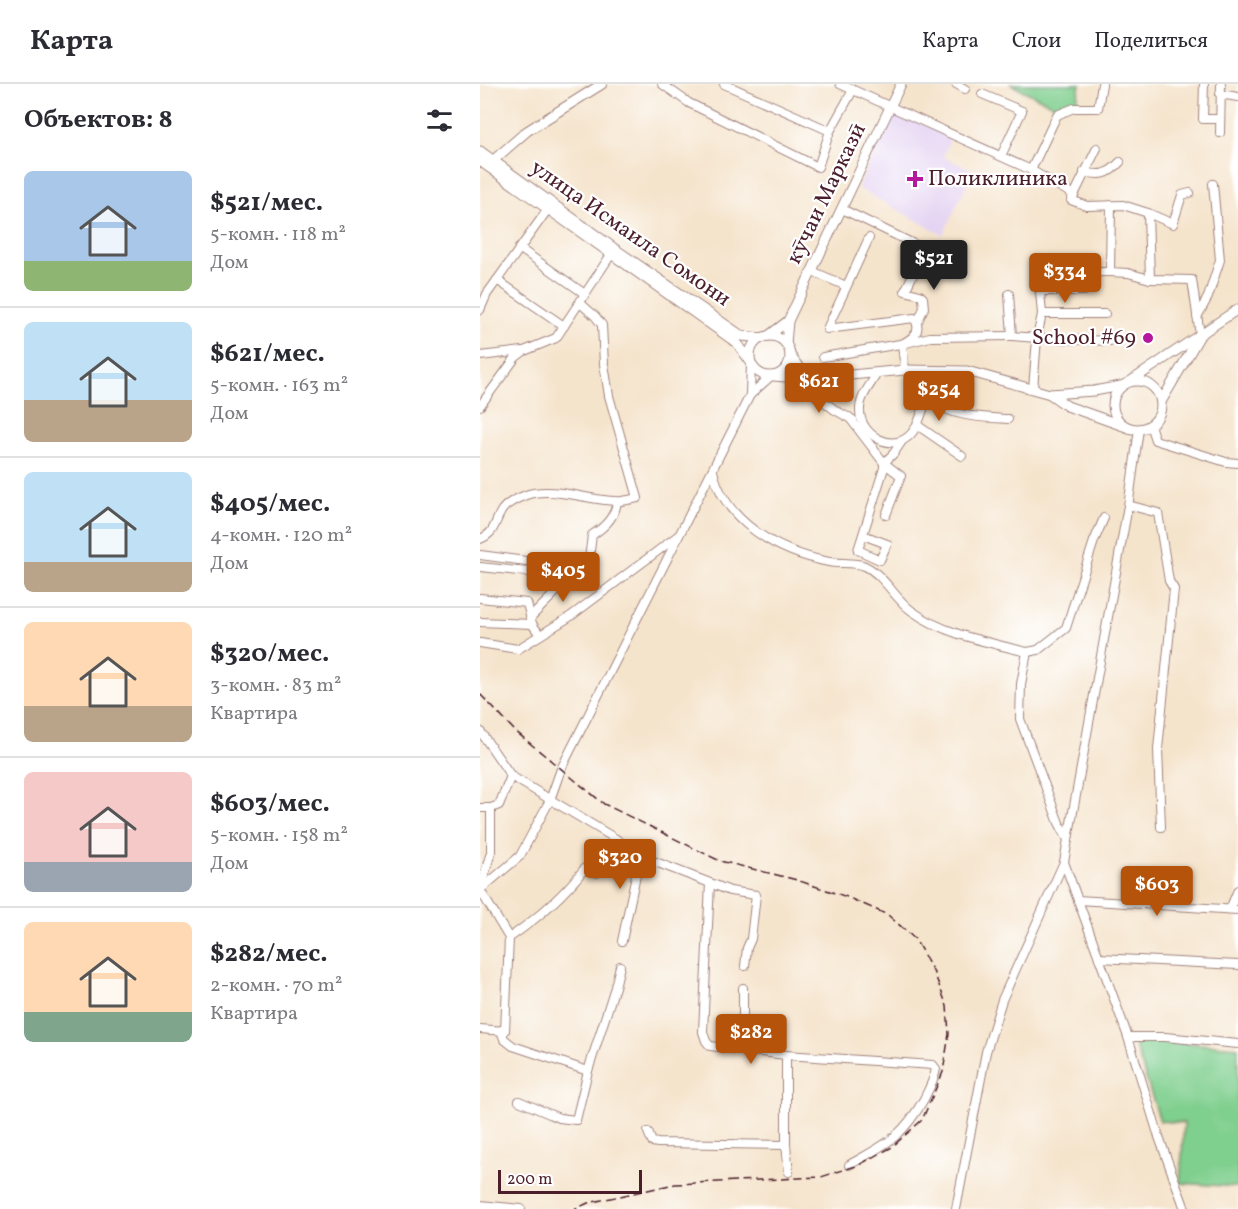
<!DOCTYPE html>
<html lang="ru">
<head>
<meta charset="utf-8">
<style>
	body { margin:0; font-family:Vollkorn,serif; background:#f7f7f7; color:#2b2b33; height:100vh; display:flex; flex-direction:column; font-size:22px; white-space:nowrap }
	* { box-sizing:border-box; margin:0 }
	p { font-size:20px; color:#7c7c81 }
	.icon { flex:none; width:33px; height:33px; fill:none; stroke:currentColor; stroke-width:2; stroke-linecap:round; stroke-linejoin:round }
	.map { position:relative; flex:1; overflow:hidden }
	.panel { display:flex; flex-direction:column; background:#fff; width:480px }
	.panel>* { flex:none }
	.scale { position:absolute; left:18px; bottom:15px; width:144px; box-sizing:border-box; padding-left:6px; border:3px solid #4a1f2b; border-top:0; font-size:16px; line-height:21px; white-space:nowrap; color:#4a1f2b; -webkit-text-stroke:4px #fff; paint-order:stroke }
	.price { position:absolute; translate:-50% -51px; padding:0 14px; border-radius:6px; background:#b45309; color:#fff; font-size:20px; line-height:39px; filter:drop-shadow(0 2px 3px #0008) }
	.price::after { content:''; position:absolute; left:50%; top:36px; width:18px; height:14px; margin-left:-9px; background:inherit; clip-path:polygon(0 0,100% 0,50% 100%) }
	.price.selected { background:#222; color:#fff }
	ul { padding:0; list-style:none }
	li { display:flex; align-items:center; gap:18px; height:150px; padding:0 24px }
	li+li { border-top:2px solid #e1e1e2 }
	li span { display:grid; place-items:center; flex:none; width:168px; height:120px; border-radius:9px; color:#555 }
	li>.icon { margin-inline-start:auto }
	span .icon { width:72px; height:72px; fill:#fffc; stroke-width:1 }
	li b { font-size:26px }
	h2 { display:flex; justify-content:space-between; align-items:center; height:72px; padding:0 24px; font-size:26px }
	header { display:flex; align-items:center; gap:36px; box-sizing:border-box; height:84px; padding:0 30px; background:#fff; border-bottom:2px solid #e1e1e2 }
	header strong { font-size:28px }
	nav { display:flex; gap:33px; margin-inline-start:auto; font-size:21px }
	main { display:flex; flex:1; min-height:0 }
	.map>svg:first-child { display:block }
</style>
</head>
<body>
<header>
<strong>Карта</strong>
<nav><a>Карта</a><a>Слои</a><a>Поделиться</a></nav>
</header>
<main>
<section class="panel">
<h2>Объектов: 8<svg class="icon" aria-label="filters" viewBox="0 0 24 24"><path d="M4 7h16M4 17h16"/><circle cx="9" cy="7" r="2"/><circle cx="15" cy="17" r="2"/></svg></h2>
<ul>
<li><span style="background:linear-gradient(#a9c7e8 75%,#8fb573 0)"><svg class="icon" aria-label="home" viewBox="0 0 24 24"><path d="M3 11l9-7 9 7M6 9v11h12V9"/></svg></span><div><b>$521/мес.</b><p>5-комн. · 118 m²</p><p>Дом</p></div></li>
<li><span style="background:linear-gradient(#bfe0f5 65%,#b9a48a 0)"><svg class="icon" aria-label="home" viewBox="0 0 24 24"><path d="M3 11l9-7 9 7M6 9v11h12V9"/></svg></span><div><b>$621/мес.</b><p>5-комн. · 163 m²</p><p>Дом</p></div></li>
<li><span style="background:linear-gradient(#bfe0f5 75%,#b9a48a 0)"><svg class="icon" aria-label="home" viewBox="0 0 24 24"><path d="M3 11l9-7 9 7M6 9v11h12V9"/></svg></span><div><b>$405/мес.</b><p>4-комн. · 120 m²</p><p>Дом</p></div></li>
<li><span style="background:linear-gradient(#ffd9b3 70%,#b9a48a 0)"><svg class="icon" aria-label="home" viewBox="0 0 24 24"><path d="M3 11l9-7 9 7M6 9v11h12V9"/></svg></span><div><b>$320/мес.</b><p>3-комн. · 83 m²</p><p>Квартира</p></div></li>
<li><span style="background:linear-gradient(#f6c9c9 75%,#9aa5b1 0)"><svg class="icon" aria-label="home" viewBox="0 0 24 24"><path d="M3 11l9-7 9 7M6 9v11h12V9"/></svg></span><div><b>$603/мес.</b><p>5-комн. · 158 m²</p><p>Дом</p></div></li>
<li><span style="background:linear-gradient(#ffd9b3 75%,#7fa58c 0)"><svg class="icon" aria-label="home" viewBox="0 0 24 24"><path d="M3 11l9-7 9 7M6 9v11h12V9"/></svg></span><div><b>$282/мес.</b><p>2-комн. · 70 m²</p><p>Квартира</p></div></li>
</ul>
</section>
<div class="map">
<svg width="758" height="1125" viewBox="0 0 758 1125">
	<rect width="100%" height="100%" fill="#fff"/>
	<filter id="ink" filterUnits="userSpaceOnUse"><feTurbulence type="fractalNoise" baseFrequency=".0167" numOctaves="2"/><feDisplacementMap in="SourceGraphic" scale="12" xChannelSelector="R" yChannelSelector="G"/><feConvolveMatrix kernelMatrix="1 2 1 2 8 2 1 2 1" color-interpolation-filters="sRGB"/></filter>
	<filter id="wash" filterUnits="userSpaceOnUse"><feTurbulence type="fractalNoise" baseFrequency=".008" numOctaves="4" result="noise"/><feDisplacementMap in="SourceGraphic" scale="24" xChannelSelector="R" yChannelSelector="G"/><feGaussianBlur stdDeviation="1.35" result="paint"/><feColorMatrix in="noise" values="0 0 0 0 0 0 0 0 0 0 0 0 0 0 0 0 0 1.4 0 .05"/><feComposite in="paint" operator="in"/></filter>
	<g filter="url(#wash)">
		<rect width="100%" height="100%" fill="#f5e4cc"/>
		<polygon fill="#e4d3f2" points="414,27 471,52 463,73 493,86 463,151 378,104"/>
		<g fill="#7fcf8e" stroke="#64775c" stroke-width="1.5">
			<polygon points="530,0 600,0 597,17 579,24"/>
			<polygon points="653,955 758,963 758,1103 700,1099 704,1039 680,1037"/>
		</g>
	</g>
	<g filter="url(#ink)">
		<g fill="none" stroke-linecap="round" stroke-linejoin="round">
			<g stroke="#a0827c" stroke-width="10">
				<g id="minor">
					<polyline points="182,0 209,19 338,83 350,47 373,6"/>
					<polyline points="244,0 350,47"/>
					<polyline points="360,0 551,86 594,111 591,116 607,122 643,121 668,129 670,195"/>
					<polyline points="476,0 485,5"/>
					<polyline points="724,0 723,35 735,35"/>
					<polyline points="502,10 542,27 521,72"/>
					<polyline points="740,10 758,13"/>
					<polyline points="740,49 741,0"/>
					<polyline points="551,86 577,31 594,24 618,24 622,0"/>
					<path d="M 604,88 C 621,92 628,91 640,78"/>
					<polyline points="594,111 617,64"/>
					<polyline points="631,121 630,188 648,189 670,195 712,196 720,251"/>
					<polyline points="362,125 438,162"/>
					<polyline points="668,129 693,140 702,111 710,109"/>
					<path d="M 389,154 L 347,245 L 434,234 C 443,247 433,254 422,260 L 425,286"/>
					<polyline points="39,164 105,210"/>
					<polyline points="332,187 366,202"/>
					<polyline points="17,196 84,242"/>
					<polyline points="560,207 562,189 630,188"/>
					<polyline points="529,210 532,252 557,254 562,230 625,230"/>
					<polyline points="0,226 7,210 71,121"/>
					<polyline points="562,230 560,207 605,207"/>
					<polyline points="717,233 728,213 740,176 733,100"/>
					<polyline points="437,239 444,224 443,214 440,211 425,207 442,172"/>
					<polyline points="0,272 43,267"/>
					<polyline points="343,273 426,259 450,253 532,252"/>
					<path d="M 456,287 L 452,303 L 446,315 C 475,333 495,333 528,335"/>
					<path d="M 397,289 C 391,301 379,313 380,327 C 380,351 413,370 431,350 C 439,341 443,326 446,315"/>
					<polyline points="327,295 329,306 355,326 373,336"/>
					<polyline points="553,305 557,254 630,257"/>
					<polyline points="270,311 291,292"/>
					<polyline points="0,322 36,273 44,267 76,254 134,166"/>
					<polyline points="369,333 404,379 404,384 378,466 400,476 407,460 383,451"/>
					<polyline points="437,341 482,372"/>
					<polyline points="670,341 675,356 746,378 758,379"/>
					<path d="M 233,387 C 245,439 299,468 349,478 C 360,480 375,478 385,482 C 404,491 415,515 432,527 C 465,551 508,558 547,568 L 541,600 L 540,635 L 579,739 L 588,756"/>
					<polyline points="648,421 678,429 689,497 694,505 678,665 681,743"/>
					<polyline points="406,431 421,392 404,379 414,369 422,357"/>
					<path d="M 0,455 C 16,449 14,438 22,426 C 27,419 38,414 46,411 C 70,402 109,416 135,417 C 142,418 151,415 158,414 L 129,312 L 124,280 L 122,241 L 115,232 L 100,219"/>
					<polyline points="0,471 84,482"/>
					<polyline points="0,483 78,491"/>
					<polyline points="0,514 47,519 52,540 60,551"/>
					<path d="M 50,534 L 81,503 L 78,491 L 84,482 L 109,475 L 112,451 C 125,443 135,433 137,418"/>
					<polyline points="0,538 52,540"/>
					<polyline points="0,559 38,565 91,532 199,451"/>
					<polyline points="547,568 558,566 586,544 614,457 624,434"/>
					<polyline points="0,647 31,692 136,755 117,789"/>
					<polyline points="0,724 11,724 19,721 31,692"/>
					<polyline points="136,755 160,772 142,857"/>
					<path d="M 160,772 L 230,799 L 223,948 L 226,957 L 230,962 L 306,971 L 453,981 L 456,985 C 454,996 449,1005 444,1015 C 422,1054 406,1060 369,1081"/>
					<polyline points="584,778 648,953 679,1053 705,1125"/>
					<polyline points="230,799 250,807 276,811 271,855 267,864 265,882"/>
					<polyline points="0,806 40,772 70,716 81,685 270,311 271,279"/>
					<polyline points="598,816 758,826"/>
					<polyline points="750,825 758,806"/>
					<path d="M 29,854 C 58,834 84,811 105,784"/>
					<polyline points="619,874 758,881"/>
					<polyline points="0,945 25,947 29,854 0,806 11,768 11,724"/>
					<polyline points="21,946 24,955 33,962 108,987 96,1036 79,1034 39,1017"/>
					<polyline points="648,953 685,953 758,960"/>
					<polyline points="263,967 263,904"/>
					<polyline points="108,987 135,903 140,882"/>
					<polyline points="168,1048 172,1058 178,1059 306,1061 306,971"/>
					<polyline points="306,1061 309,1088"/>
					<polyline points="0,1121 41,1125"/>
					<polyline points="476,1125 506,968 522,916 584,778 649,416 659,345"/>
				</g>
			</g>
			<g stroke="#a0827c" stroke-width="11">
				<g id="major">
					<polyline points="0,67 135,165 262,252 282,254"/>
					<polyline points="0,77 257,259 270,277"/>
					<polyline points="9,80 47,47 122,0"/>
					<polyline points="288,252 308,237"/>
					<circle cx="290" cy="272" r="20"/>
					<polyline points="306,260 308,237 421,0"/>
					<polyline points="310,271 327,295"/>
					<polyline points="294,292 327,295 425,286 487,287 570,310 587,322 652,345"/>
					<circle cx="657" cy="321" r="24"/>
					<polyline points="651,297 758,225"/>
					<polyline points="570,310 614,307 641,302"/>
					<polyline points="681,318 719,253"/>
				</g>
			</g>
			<use href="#minor" stroke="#fff" stroke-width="8"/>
			<use href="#major" stroke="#fff" stroke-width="9"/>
			<polyline stroke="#4a1f2b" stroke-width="1.5" stroke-dasharray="9 4.5" stroke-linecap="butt" points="0,610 35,647 124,720 240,777 317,796 367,813 408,831 435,855 455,891 467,922 469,950 463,988 442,1036 412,1063 379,1081 341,1093 195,1100 108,1119 95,1125"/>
		</g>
	</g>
	<g fill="#b5179e" stroke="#fff" stroke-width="2">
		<path d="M432 86h6v6h6v6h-6v6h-6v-6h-6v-6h6z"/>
		<circle cx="668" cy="254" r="6"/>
	</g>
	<g text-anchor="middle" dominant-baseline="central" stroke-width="4.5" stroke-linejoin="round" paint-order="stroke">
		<g font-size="22" fill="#4a1f2b" stroke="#fff" text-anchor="start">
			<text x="448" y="95">Поликлиника</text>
			<text x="656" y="254" text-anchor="end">School #69</text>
		</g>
		<g font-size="22" fill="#4a1f2b" stroke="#fff">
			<text transform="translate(347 110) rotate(-64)">кӯчаи Марказӣ</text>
			<text transform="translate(150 150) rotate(35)">улица Исмаила Сомони</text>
		</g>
	</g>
</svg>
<div class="scale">200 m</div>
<b class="price selected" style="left:454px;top:207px">$521</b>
<b class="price" style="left:585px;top:220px">$334</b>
<b class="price" style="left:339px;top:330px">$621</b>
<b class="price" style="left:459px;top:338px">$254</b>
<b class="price" style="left:83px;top:519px">$405</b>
<b class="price" style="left:140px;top:806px">$320</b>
<b class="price" style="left:677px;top:833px">$603</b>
<b class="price" style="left:271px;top:981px">$282</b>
</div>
</main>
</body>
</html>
